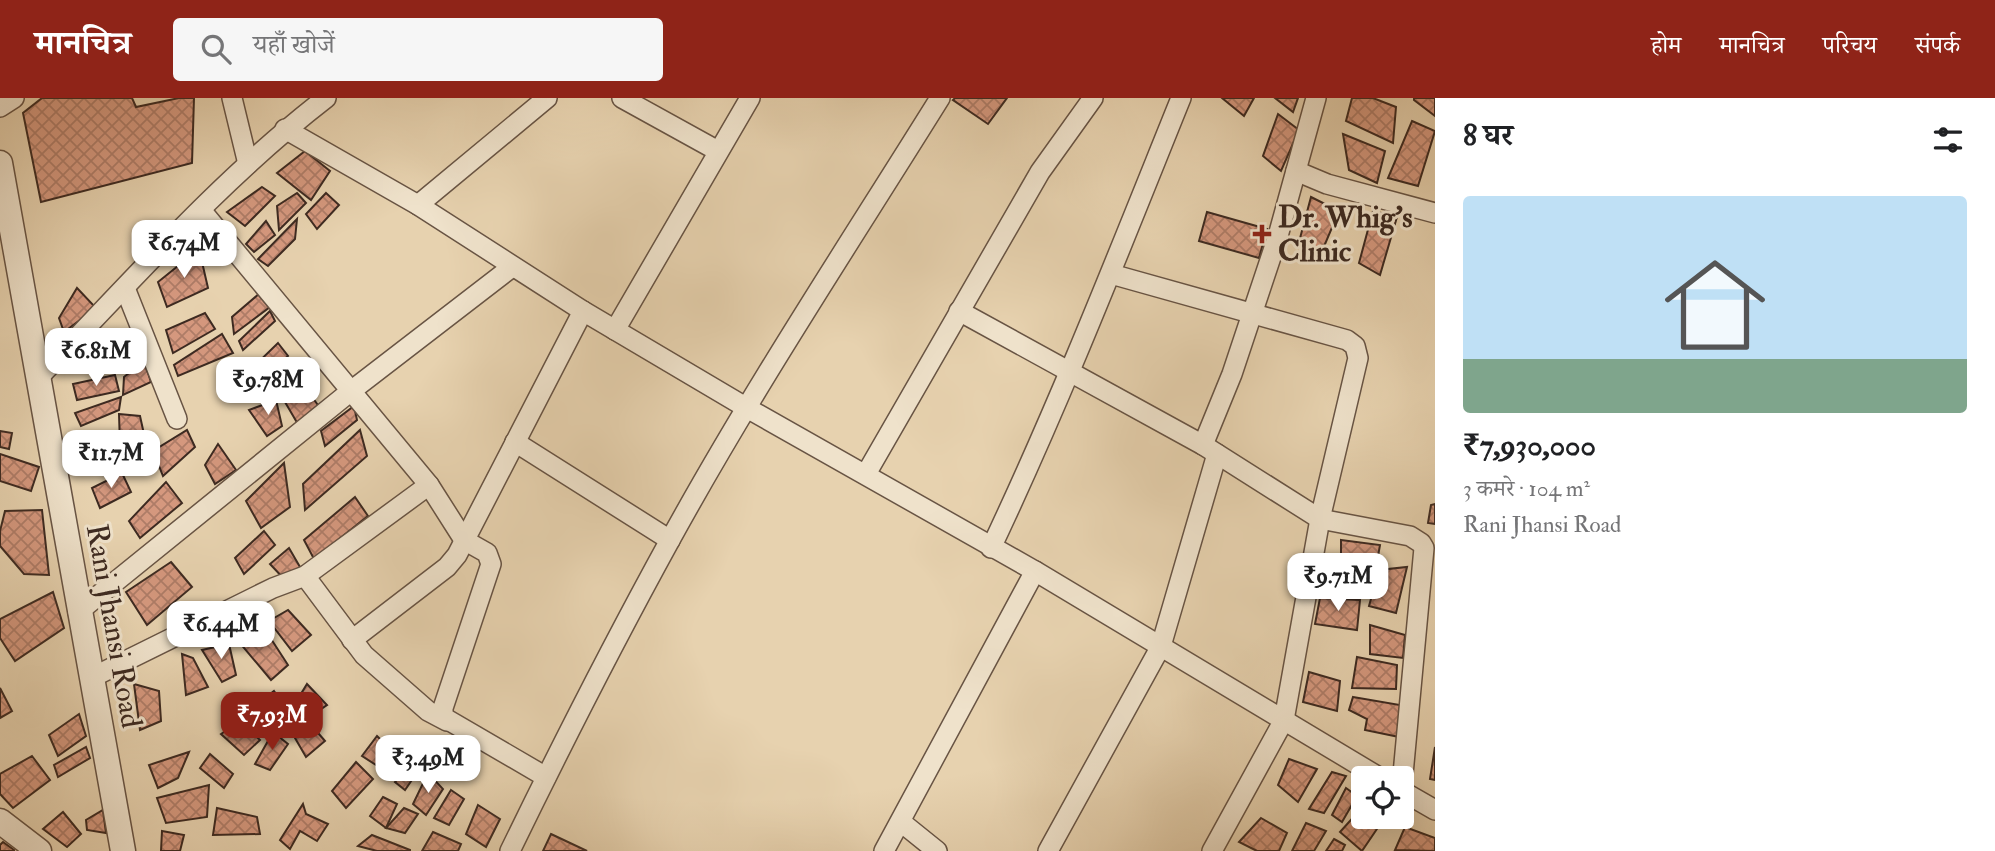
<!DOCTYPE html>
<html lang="hi">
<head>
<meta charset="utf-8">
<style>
	body { margin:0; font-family:"IM FELL Double Pica","Noto Serif Devanagari",serif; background:#f6f6f6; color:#202124; height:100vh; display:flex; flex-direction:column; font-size:26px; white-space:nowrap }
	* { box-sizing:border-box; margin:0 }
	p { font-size:23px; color:#757577 }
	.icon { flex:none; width:38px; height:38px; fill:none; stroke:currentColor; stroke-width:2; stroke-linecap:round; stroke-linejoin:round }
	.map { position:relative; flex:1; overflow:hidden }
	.sheet { display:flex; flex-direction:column; background:#fff; width:560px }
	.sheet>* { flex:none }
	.controls { position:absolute; left:1351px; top:668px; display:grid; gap:14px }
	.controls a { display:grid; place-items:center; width:63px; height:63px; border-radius:7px; background:#fff; box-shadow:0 7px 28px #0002; font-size:35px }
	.price { position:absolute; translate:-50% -60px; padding:0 16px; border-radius:14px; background:#fff; color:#222; font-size:23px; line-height:46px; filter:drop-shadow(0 2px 4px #0008) }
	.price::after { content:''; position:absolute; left:50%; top:42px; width:21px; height:16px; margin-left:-10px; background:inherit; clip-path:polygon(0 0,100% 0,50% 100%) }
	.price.active { background:#8f2418; color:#fff }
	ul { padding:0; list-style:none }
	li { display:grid; align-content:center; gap:14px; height:371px; padding:0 28px }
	li span { display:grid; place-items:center; height:217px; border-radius:7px; color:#555 }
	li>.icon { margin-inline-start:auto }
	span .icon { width:126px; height:126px; fill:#fffc; stroke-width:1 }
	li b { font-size:30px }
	h2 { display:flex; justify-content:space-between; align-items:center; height:84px; padding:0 28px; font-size:30px }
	header { display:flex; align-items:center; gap:42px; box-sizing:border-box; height:98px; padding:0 35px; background:#8f2418; color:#fff }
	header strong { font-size:33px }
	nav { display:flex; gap:38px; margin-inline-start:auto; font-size:24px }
	.search { width:490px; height:63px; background:#f6f6f6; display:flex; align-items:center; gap:18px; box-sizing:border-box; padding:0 24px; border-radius:7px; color:#757577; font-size:26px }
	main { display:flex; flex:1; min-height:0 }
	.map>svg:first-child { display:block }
</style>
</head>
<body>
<header>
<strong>मानचित्र</strong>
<div class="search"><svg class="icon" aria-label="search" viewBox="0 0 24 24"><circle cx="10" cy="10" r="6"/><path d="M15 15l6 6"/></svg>यहाँ खोजें</div>
<nav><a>होम</a><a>मानचित्र</a><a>परिचय</a><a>संपर्क</a></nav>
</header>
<main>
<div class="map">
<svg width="1435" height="753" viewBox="0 0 1435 753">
	<defs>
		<pattern id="building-cross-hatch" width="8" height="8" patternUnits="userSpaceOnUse" patternTransform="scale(1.75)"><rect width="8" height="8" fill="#d5987e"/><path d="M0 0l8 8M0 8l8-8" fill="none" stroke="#ae7c67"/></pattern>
	</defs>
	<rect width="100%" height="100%" fill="#e7d2af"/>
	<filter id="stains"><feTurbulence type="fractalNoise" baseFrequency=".00286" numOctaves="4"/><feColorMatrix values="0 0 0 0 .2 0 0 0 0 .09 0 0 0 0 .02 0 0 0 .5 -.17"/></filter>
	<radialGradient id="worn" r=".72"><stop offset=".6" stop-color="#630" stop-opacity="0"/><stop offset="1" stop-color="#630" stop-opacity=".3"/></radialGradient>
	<g fill="url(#building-cross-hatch)" stroke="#3d2a21" stroke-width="2">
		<polygon points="42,0 132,0 136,9 179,0 194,0 192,65 41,104 23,15"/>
		<polygon points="955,0 1007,0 988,26 953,2"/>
		<polygon points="1222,0 1254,0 1244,18"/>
		<polygon points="1275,0 1298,0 1293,14"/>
		<polygon points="1352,0 1373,0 1396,9 1393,45 1346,23"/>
		<polygon points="1414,0 1435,0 1435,18 1414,2"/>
		<polygon points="1278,16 1299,32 1281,73 1263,58"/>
		<polygon points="1412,23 1435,33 1418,88 1388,80"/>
		<polygon points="1343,36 1385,53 1377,85 1349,72"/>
		<polygon points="305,53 330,73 311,102 277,75"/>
		<polygon points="262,89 275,98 245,128 227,114"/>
		<polygon points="297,95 306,105 279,132 277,108"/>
		<polygon points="326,95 339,107 317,131 306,116"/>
		<polygon points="1311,99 1339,113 1320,158 1299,144"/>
		<polygon points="1373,113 1397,119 1380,177 1359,165"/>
		<polygon points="1207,114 1267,131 1259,160 1199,143"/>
		<polygon points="297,121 295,141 268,168 258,161"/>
		<polygon points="266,123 275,137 254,154 246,146"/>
		<polygon points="199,151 208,190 167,209 158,184"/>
		<polygon points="77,190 96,210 64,234 59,220"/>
		<polygon points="260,195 270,209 234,236 232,219"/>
		<polygon points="270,213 275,223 243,252 239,243"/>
		<polygon points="205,215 215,231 173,255 166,232"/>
		<polygon points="222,236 233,255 178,278 174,267"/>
		<polygon points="132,241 142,257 115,271 106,255"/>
		<polygon points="278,245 288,258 252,295 245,277"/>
		<polygon points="144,263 151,284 123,297 124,279"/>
		<polygon points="115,277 119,293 77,302 73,286"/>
		<polygon points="305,289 320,310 299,328 285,304"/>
		<polygon points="121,299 119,312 81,328 75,315"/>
		<polygon points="276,302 282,328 267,338 249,312"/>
		<polygon points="354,308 357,322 325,348 321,333"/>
		<polygon points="119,316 140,318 147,350 101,376 93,361 120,347"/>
		<polygon points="187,332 195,349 163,378 153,353"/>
		<polygon points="360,332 367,358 305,412 303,386"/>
		<polygon points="0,333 12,335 9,351 0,349"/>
		<polygon points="218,346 236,372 215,386 205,367"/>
		<polygon points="0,356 39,369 31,393 0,383"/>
		<polygon points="284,365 290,409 261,430 246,403"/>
		<polygon points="122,375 131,394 100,410 92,390"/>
		<polygon points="166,384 182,405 140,440 129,423"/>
		<polygon points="355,399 368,418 314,461 304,442"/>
		<polygon points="1435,406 1435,426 1428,425 1431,407"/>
		<polygon points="42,412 49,477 24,476 0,448 0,433 5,413"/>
		<polygon points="264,433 275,447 244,476 235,460"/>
		<polygon points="1341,442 1380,447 1377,464 1341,459"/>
		<polygon points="289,450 300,469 284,481 270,466"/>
		<polygon points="171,464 192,489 147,527 126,494"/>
		<polygon points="1327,466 1369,470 1370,492 1331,492"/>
		<polygon points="1407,469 1396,515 1369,508 1379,472"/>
		<polygon points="53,494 64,530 15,563 0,540 0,521"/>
		<polygon points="1320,500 1360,502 1357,532 1315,526"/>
		<polygon points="288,512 311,537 292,553 269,523"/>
		<polygon points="262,527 288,567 271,582 239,544"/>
		<polygon points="1370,527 1405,537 1403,560 1370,556"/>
		<polygon points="229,546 236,577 222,584 202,552"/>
		<polygon points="182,556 193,560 208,589 186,597"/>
		<polygon points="1357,559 1397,567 1396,591 1352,590"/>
		<polygon points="1309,574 1340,583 1337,613 1303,604"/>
		<polygon points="134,586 159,593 161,623 140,632"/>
		<polygon points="307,586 327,607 308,620 296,604"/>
		<polygon points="0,590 12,613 0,620"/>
		<polygon points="274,593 285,608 266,624 255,608"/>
		<polygon points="1353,599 1400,607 1399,639 1365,632 1367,621 1349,612"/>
		<polygon points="79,616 86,638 58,658 49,637"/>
		<polygon points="240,623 260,642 244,657 221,636"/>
		<polygon points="312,628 325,643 306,659 295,640"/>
		<polygon points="273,634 288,646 270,672 255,666"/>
		<polygon points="377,638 391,652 376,667 362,658"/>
		<polygon points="86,649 90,660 58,679 54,667"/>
		<polygon points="1435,649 1435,682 1430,681"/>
		<polygon points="189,654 178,680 158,690 149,667"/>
		<polygon points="210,656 233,676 224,690 200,670"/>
		<polygon points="32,658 50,682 13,710 0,696 0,676"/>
		<polygon points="1289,661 1317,671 1298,704 1278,687"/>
		<polygon points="356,664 373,681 346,710 332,693"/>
		<polygon points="408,669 418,673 405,692 395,684"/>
		<polygon points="1332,674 1346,678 1324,715 1309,711"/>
		<polygon points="428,675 443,691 426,717 413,706"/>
		<polygon points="209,687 207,719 166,725 157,700"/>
		<polygon points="1346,690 1357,698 1342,724 1332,717"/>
		<polygon points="451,692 464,701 449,727 434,720"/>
		<polygon points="383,699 397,706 386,730 370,718"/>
		<polygon points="303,706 306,716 328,726 317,743 300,733 290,751 280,742"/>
		<polygon points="478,707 500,721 486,749 466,736"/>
		<polygon points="217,710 257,719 260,736 213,737"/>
		<polygon points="404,710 418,716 405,735 386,730"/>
		<polygon points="103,712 106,735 87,732 86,722"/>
		<polygon points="1359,713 1363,715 1363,719 1383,722 1362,753 1340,734"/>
		<polygon points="63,714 81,736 67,749 43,731"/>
		<polygon points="1261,720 1287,735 1279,753 1257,753 1239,744"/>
		<polygon points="1306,725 1326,733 1314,753 1292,753"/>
		<polygon points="1405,729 1435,740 1435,753 1395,752"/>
		<polygon points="162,733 184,737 180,753 161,753"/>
		<polygon points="433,734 461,746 458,753 422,753"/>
		<polygon points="551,736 587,753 543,753"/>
		<polygon points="372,737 410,752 410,753 377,753 358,748"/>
		<polygon points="1334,741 1345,747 1342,753 1326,753"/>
		<polygon points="3,744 14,752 14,753 0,753 0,747"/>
	</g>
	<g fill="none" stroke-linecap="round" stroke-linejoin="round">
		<g stroke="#685444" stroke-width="22">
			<g id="minor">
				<polyline points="232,0 248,66"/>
				<polyline points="622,0 718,53"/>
				<polyline points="0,9 14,0"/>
				<polyline points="285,31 418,107 583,213 747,310 1035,473 1382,681"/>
				<polyline points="1296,73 1327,86 1435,115"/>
				<polyline points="418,107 547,0"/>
				<polyline points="201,112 429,387 464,442 487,455 491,466 443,610 443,619 546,679"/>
				<polyline points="1111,176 1347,242 1355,248 1358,260 1320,421 1284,622 1212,753"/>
				<polyline points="125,190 177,321"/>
				<polyline points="959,213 1203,347 1232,276 1278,138 1316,0"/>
				<polyline points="615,232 750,0"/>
				<path d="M 40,278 C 132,183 221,81 326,0"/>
				<polyline points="515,344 670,442"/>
				<polyline points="1203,347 1320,421 1410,438 1421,445 1424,450 1402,687"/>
				<polyline points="866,376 1040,74 1093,0"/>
				<path d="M 991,450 C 1061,302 1120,151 1181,0"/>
				<polyline points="305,478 364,557 428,613 447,623"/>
				<polyline points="78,514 351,293 512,169"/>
				<polyline points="352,542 447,469 457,457 583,213"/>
				<polyline points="91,580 273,490 305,478 429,387"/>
				<polyline points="1402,693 1435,712"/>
				<polyline points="901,724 937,753"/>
				<path d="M 510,753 C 561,648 614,544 670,442 C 753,291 849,146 940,0"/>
				<polyline points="884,753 1035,473"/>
				<polyline points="1048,753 1161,548 1217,356"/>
			</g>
		</g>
		<g stroke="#685444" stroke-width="27">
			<g id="tertiary">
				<path d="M 0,65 C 43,294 80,524 123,753"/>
				<polyline points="0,723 39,753"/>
			</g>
		</g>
		<use href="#minor" stroke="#efe2cb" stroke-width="19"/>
		<use href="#tertiary" stroke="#efe2cb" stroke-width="24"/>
	</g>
	<path fill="#8f2418" stroke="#efe2cb" stroke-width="2.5" d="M1258.5 125.5h7v7h7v7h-7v7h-7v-7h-7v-7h7z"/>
	<g text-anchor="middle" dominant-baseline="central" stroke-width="6" stroke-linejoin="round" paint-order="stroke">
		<g font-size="30" font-weight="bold" fill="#3d2a21" stroke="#efe2cb" text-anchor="start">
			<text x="1278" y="119">Dr. Whig's<tspan x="1278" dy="34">Clinic</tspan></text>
		</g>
		<g font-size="30" fill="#3d2a21" stroke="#efe2cb">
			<text transform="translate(114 528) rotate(80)">Rani Jhansi Road</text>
		</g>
	</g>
	<rect width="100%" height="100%" filter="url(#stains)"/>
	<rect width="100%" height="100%" fill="url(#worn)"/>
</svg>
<div class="controls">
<a><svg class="icon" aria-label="locate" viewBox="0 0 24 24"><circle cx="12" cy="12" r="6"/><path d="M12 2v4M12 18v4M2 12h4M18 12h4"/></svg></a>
</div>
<b class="price" style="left:184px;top:182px">₹6.74M</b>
<b class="price" style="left:96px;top:290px">₹6.81M</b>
<b class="price" style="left:268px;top:319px">₹9.78M</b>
<b class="price" style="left:111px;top:392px">₹11.7M</b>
<b class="price" style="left:1338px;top:515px">₹9.71M</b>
<b class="price" style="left:221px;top:563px">₹6.44M</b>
<b class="price active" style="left:272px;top:654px">₹7.93M</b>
<b class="price" style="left:428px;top:697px">₹3.49M</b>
</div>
<section class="sheet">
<h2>8 घर<svg class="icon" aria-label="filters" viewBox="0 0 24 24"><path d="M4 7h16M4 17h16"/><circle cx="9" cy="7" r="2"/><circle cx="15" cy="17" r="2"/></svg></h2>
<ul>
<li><span style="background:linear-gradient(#bfe0f5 75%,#7fa58c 0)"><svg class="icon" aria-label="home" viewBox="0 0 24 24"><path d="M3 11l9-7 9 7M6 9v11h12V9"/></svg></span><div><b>₹7,930,000</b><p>3 कमरे · 104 m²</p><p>Rani Jhansi Road</p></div></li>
</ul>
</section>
</main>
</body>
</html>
